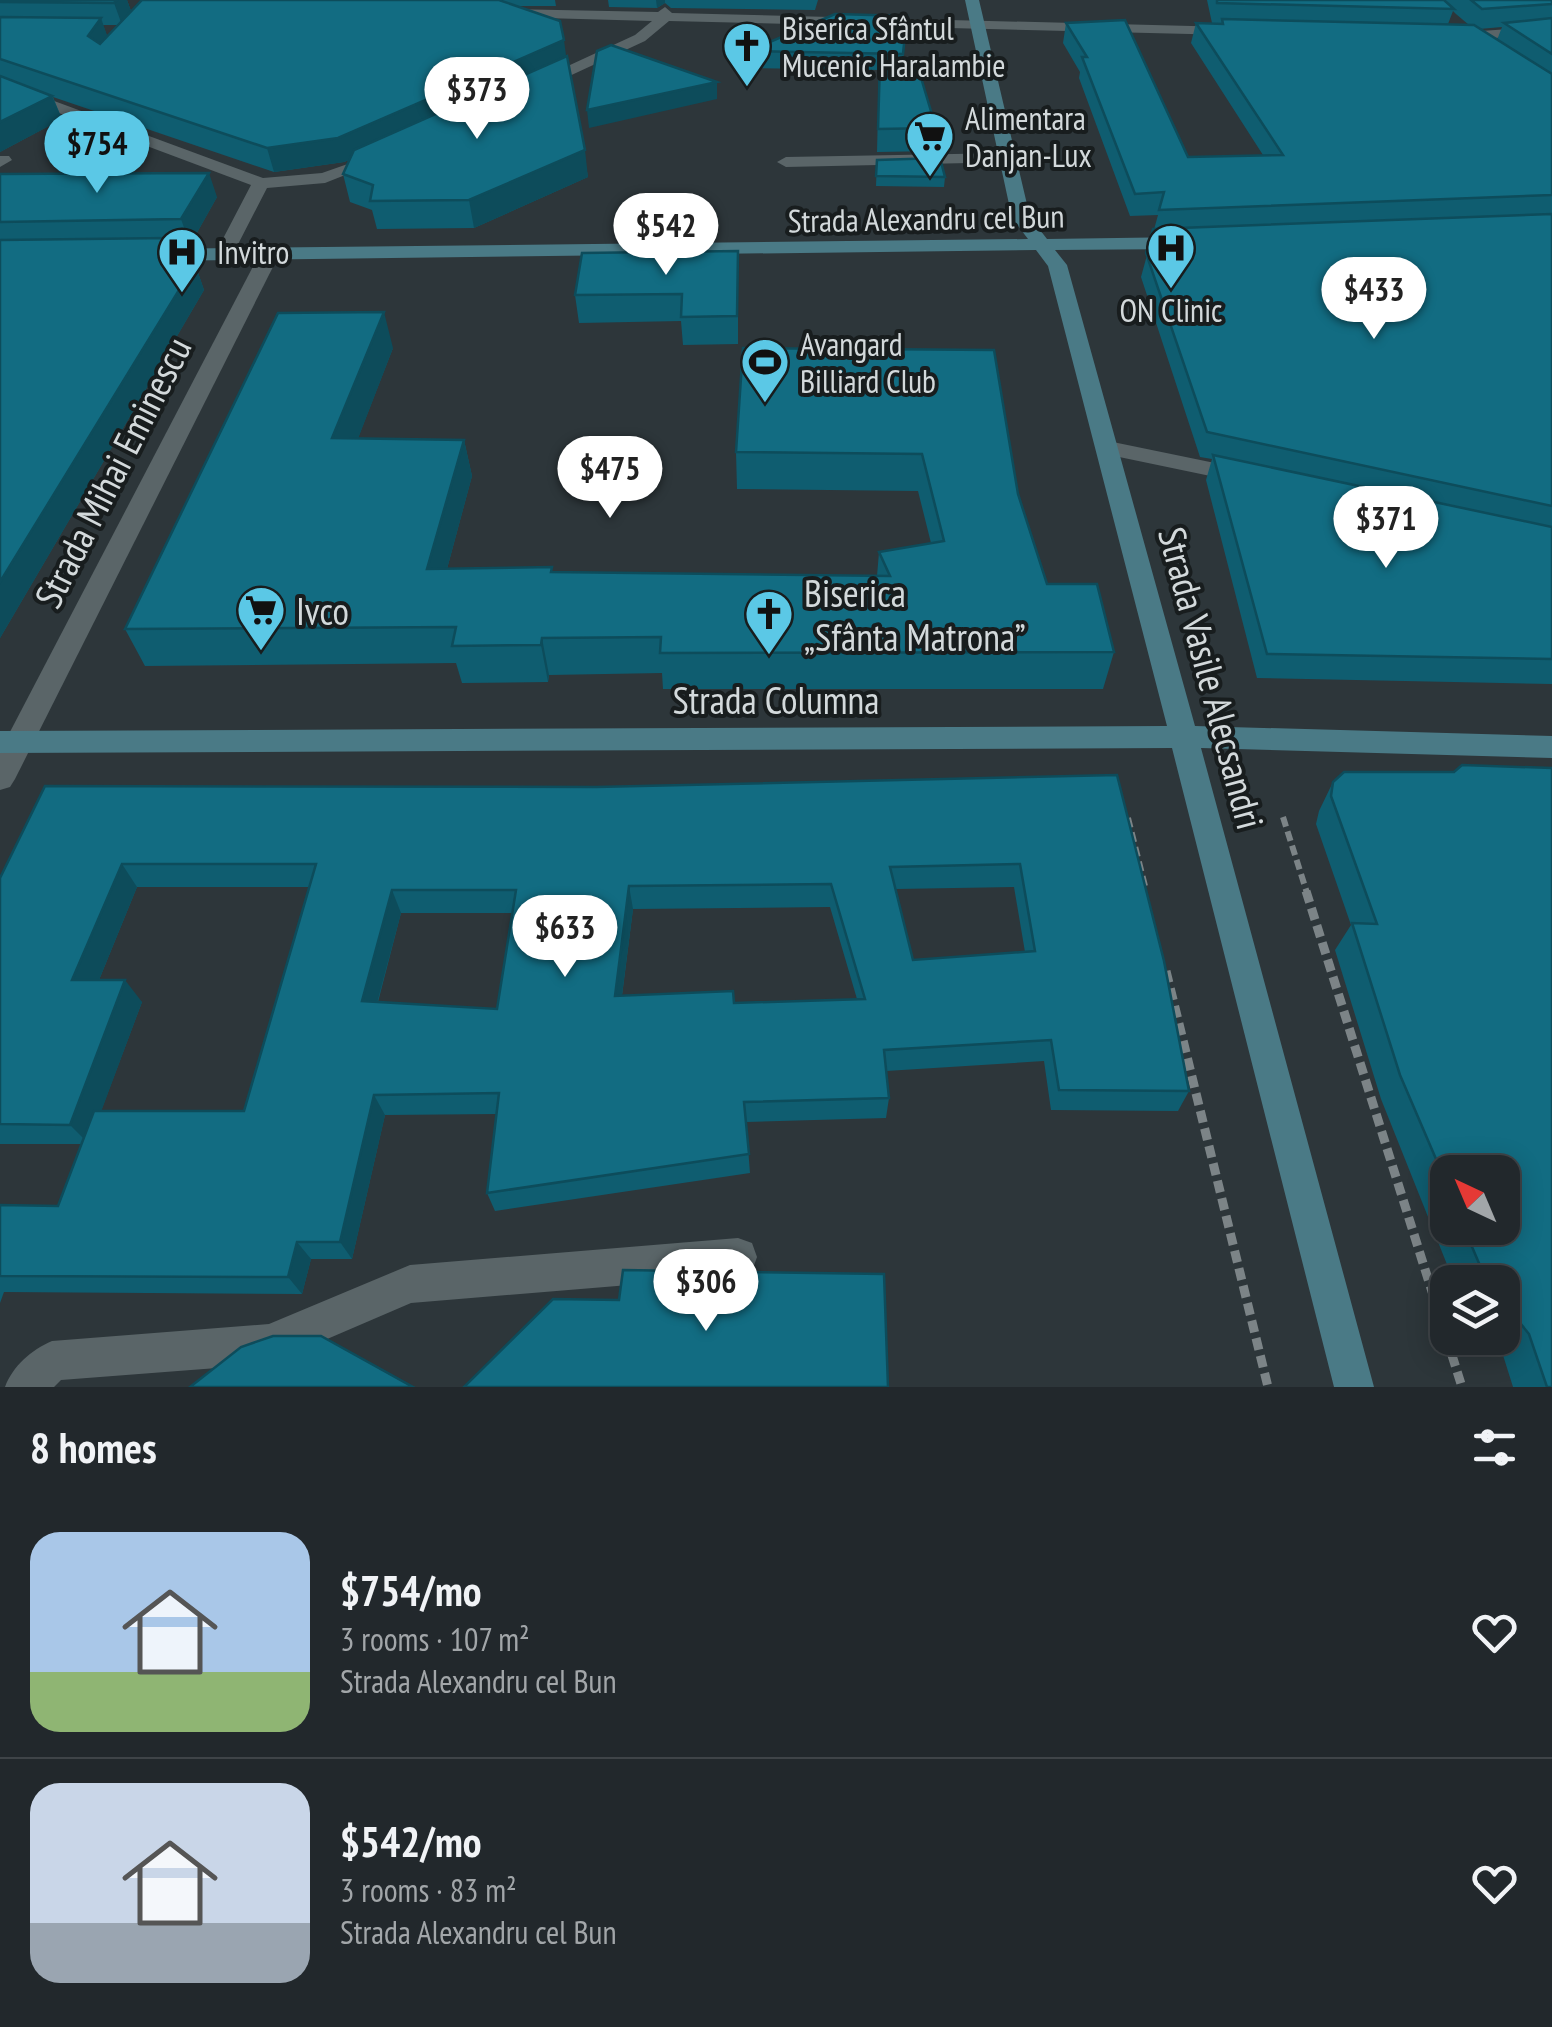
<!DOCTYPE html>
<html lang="en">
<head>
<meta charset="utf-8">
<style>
	body { margin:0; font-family:"PT Sans Narrow",sans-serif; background:#2a3034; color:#f1f3f6; height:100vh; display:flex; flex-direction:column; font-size:38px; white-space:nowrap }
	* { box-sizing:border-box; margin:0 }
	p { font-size:32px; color:#a2a6a9 }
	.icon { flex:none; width:55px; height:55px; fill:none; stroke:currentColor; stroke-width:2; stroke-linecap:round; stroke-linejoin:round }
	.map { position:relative; height:1387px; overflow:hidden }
	.drawer { display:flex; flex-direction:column; background:#22282c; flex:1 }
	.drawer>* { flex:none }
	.needle { width:65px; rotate:316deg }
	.buttons { position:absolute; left:1430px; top:1155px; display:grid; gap:20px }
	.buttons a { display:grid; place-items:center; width:90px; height:90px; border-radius:20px; background:#22282c; box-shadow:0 5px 25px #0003,0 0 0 2px #3f4448; font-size:50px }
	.price { position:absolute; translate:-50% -85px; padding:0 22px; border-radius:35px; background:#fff; color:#222; font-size:32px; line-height:65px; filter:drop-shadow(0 2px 5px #0008) }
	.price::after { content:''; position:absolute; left:50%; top:60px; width:30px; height:22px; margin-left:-15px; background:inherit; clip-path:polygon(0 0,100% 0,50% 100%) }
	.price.current { background:#5bc8e6; color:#111 }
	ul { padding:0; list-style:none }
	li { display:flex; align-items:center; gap:30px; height:250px; padding:0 30px }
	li+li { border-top:2px solid #3f4448 }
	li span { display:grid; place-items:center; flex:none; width:280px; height:200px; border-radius:30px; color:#555 }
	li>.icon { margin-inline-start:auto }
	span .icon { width:120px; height:120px; fill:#fffc; stroke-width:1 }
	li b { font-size:42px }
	h2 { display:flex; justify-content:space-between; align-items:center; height:120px; padding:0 30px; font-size:42px }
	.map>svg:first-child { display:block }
</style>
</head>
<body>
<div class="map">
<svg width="1552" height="1387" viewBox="0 0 1552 1387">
	<rect width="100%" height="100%" fill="#2d363a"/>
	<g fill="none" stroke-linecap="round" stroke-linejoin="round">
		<g stroke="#7c8487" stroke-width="6" stroke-dasharray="10 5" stroke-linecap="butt">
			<polyline points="1283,817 1307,893"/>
			<polyline points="1128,818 1145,886"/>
		</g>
		<g stroke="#7c8487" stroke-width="9" stroke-dasharray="12 6" stroke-linecap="butt">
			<polyline points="1306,891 1462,1387"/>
			<polyline points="1166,971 1268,1387"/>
		</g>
		<g fill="#5a6568" fill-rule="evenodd">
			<polygon points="1009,153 1018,158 1015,162 786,167 777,162 786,157"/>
			<polygon points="0,156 9,156 12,160 0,167"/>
			<path d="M 738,1238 L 752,1243 L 757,1257 L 752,1271 L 738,1276 L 411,1303 L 269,1364 L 61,1380 L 54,1387 L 5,1387 C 13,1366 31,1350 52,1341 L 269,1324 L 410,1265 Z"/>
		</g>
		<g fill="#5a6568" fill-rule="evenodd">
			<polygon points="665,7 672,13 1231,27 1238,31 1231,35 669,21 645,41 537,91 531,89 531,83 635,35 652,21 504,17 497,13 504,9 658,12"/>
			<polygon points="1552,26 1552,34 1454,41 1447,37 1454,33"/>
			<polygon points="0,81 263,178 322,173 379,153 388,158 325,183 267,188 233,254 224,260 215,254 251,185 0,91"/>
			<polygon points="269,249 279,255 15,779 10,787 0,790 0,751 259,255"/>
			<polygon points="1108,441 1244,469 1256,476 1244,483 1100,453 1100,443"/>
		</g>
		<polygon fill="#4a7a86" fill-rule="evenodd" points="965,0 979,0 1030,217 1047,239 1186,237 1195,243 1186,249 1055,250 1067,265 1195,726 1552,736 1552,758 1201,748 1374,1387 1334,1387 1172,748 0,753 0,731 1167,726 1048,266 1036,250 149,261 139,255 149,249 1028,239 1012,218"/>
	</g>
	<g fill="#0f5d70" fill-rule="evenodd">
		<path d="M 0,0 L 127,0 L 131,11 L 142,0 L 555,0 L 556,6 L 515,6 L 566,56 L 588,177 L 474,228 L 377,229 L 372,210 L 350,202 L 343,174 L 349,160 L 344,162 L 274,172 L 53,97 L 62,119 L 0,152 ZM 103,25 L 118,25 L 107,36 Z"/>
		<polygon points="608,0 818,0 815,10 671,8 665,3 657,8 609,7"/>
		<path d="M 1207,0 L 1552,0 L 1552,684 L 1257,678 L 1206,480 L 1212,459 L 1200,457 L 1141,277 L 1158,215 L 1130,216 L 1079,78 L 1080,72 L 1063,43 L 1066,23 L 1188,157 L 1263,155 L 1191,43 L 1196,23 L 1212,23 ZM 1453,11 L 1456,14 L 1469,25 L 1448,24 ZM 1502,27 L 1497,40 L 1479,29 Z"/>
		<polygon points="907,16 903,62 936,128 934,151 877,152 879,70 749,68 749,51"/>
		<polygon points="877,160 945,177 944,187 876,186"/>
		<polygon points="0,174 217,197 190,245 176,245 195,264 204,290 0,638"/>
		<polygon points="738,278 738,344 683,345 681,321 579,323 575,295"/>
		<polygon points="393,348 358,438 464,440 472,476 447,569 553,572 877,576 879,552 931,543 918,491 737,489 736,452 743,348 1018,494 1047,584 1114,652 1103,689 663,689 662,673 549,675 548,682 462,683 456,663 145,666 125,629"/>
		<path d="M 1462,765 L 1552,768 L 1552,1387 L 1513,1387 L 1502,1352 L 1490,1338 L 1502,1338 L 1502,1282 L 1454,1282 L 1381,1099 L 1335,950 L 1351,925 L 1316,824 L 1319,811 L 1333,782 L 1344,772 L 1454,772 ZM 1448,1172 L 1502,1172 L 1502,1228 L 1448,1228 Z"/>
		<path d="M 1117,775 L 1189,1091 L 1178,1111 L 1051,1110 L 1044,1061 L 886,1071 L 889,1098 L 886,1118 L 746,1122 L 750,1173 L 495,1211 L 487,1193 L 497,1114 L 385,1115 L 352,1259 L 311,1259 L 302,1294 L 4,1292 L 0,1303 L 0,1205 L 58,1206 L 82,1144 L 0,1144 L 0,878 L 596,787 ZM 137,887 L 309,887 L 244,1111 L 101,1111 L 142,1002 L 99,980 ZM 1014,887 L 1025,952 L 913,960 L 896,889 ZM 830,907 L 857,999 L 734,1003 L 622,996 L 633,909 ZM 401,913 L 512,913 L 497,1009 L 378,1002 Z"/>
	</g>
	<g fill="#0d4c5b">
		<polygon points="117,0 127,0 132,14 122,25 114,3"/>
		<polygon points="656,0 665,0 665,3 657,8"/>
		<polygon points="101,18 109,41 96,59 88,36"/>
		<polygon points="564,40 567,63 344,162 274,172 267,148"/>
		<polygon points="717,82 717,99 589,128 587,110"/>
		<polygon points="52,96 62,119 0,152 0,122"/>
		<polygon points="585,150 588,177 474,228 469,200"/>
		<polygon points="209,173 217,197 190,245 181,219"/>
		<polygon points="195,264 204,290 0,638 0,582"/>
		<polygon points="384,312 393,348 344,475 332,438"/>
		<polygon points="464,440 472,476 437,606 427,569"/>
		<polygon points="542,638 549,675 548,682 541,645"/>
		<polygon points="122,864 137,887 90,1002 72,980"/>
		<polygon points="629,886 633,909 619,1018 615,996"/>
		<polygon points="392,890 401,913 372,1022 362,1001"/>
		<polygon points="125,980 142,1002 89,1144 70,1125"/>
		<polygon points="374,1095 385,1115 352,1259 340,1242"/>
		<polygon points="297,1242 311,1259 302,1294 288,1277"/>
	</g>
	<g fill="#126c82" stroke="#0d4c5b" stroke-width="2.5" fill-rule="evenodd">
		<polygon points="0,0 117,0 114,3 0,2"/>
		<polygon points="142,0 499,0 560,21 564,40 338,138 267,148 0,59 0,17 101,18 88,36 100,44"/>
		<polygon points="1217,0 1444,0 1454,9 1217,3"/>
		<polygon points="1471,0 1552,0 1552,4 1482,9"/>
		<polygon points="835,14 907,16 903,54 749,51"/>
		<polygon points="1552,18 1552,54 1504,23"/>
		<polygon points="1222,19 1474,25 1552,74 1552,195 1159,210 1164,192 1135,194 1082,57 1087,57 1066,23 1125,20 1188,157 1283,155 1196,23 1223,24"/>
		<polygon points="611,45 717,82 587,110 597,51"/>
		<polygon points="567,56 585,150 469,200 370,201 373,185 343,174 354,150"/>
		<polygon points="916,61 936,128 878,129 880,62"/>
		<polygon points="0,76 52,96 0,122"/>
		<polygon points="940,158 945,177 876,176 877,160"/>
		<polygon points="209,173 181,219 0,222 0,174"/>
		<polygon points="1552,214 1552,506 1207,432 1146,253 1153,229"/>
		<polygon points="169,238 195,264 0,582 0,240"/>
		<polygon points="738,251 737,316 681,317 682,294 575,295 582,253"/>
		<polygon points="384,312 332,438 464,440 427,569 552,567 551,572 890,576 879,552 944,541 922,454 736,452 743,348 994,350 1018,494 1047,584 1097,584 1114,652 660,653 661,637 542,638 541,645 452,646 456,627 125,629 278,313"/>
		<polygon points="1213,455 1552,527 1552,659 1267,654"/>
		<polygon points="1462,765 1552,768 1552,1387 1547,1387 1529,1334 1502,1301 1502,1282 1487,1282 1464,1228 1502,1228 1502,1172 1448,1172 1448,1187 1400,1075 1352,923 1377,924 1331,796 1333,782 1344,772 1454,772"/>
		<path d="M 1117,775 L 1164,961 L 1189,1091 L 1059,1090 L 1051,1040 L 884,1050 L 889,1098 L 744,1102 L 749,1154 L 487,1193 L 499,1093 L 374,1095 L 340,1242 L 297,1242 L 288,1277 L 0,1276 L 0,1205 L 58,1206 L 94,1111 L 244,1111 L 316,864 L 122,864 L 72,980 L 125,980 L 70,1125 L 0,1124 L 0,878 L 45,786 L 596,787 ZM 1020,864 L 1035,951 L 913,960 L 890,867 ZM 831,884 L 865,999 L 734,1003 L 733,991 L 615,996 L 629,886 ZM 392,890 L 516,890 L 497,1009 L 362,1001 Z"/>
		<polygon points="623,1270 884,1274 888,1387 464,1387 553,1299 619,1300"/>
		<polygon points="273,1336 321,1336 413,1387 190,1387 241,1347"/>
	</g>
	<defs>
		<g id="church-pin" transform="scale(2.5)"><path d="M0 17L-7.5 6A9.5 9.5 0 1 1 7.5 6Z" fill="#5bc8e6" stroke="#181d1e"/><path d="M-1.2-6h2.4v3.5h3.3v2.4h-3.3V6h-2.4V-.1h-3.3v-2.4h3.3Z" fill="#111"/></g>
		<g id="supermarket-pin" transform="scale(2.5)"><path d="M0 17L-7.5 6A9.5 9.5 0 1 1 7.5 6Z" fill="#5bc8e6" stroke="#181d1e"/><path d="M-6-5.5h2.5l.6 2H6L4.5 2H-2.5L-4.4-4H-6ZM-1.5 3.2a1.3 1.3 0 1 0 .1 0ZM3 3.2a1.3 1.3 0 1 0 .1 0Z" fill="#111"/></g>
		<g id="hospital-pin" transform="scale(2.5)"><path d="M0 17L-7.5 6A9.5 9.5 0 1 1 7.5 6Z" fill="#5bc8e6" stroke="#181d1e"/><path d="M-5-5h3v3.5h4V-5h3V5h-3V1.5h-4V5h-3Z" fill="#111"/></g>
		<g id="stadium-pin" transform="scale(2.5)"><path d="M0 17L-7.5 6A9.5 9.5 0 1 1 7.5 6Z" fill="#5bc8e6" stroke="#181d1e"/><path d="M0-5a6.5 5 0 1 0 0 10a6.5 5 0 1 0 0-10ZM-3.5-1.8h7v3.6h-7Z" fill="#111"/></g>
	</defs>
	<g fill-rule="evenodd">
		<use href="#church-pin" x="747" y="46"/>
		<use href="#supermarket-pin" x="930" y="136"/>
		<use href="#hospital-pin" x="1171" y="248"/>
		<use href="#hospital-pin" x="182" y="252"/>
		<use href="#stadium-pin" x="765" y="362"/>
		<use href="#supermarket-pin" x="261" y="610"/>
		<use href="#church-pin" x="769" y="614"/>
	</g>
	<g text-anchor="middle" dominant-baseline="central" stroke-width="8" stroke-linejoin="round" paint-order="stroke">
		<g font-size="32" fill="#d3d9db" stroke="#181d1e" text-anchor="start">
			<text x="782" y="28">Biserica Sfântul<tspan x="782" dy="37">Mucenic Haralambie</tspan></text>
			<text x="965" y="118">Alimentara<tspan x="965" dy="37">Danjan-Lux</tspan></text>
			<text x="217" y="252">Invitro</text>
			<text x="1171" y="310" text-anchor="middle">ON Clinic</text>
			<text x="800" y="344">Avangard<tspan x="800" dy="37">Billiard Club</tspan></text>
		</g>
		<g font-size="32" fill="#d3d9db" stroke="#181d1e">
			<text transform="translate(926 218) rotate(-1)">Strada Alexandru cel Bun</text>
		</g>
		<g font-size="38" fill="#d3d9db" stroke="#181d1e">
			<text transform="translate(112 472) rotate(-63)">Strada Mihai Eminescu</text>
			<text transform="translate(1212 678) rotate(75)">Strada Vasile Alecsandri</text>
			<text x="776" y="699">Strada Columna</text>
		</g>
		<g font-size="38" fill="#d3d9db" stroke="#181d1e" text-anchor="start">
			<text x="804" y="592">Biserica<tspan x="804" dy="44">„Sfânta Matrona”</tspan></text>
			<text x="296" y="610">Ivco</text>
		</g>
	</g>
</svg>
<div class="buttons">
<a><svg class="needle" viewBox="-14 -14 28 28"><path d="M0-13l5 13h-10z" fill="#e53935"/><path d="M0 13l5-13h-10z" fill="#a2a6a9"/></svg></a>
<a><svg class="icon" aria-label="layers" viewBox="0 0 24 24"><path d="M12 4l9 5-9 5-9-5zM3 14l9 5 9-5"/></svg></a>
</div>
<b class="price" style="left:477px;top:142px">$373</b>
<b class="price current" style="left:97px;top:196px">$754</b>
<b class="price" style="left:666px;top:278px">$542</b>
<b class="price" style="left:1374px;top:342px">$433</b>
<b class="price" style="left:610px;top:521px">$475</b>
<b class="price" style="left:1386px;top:571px">$371</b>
<b class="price" style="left:565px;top:980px">$633</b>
<b class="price" style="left:706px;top:1334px">$306</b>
</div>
<section class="drawer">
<h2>8 homes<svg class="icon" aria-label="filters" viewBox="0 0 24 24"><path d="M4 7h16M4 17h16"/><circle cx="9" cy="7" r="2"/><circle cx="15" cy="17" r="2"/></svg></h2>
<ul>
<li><span style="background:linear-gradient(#a9c7e8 70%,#8fb573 0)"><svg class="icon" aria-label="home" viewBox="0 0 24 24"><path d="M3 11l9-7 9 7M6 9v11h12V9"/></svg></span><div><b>$754/mo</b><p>3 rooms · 107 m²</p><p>Strada Alexandru cel Bun</p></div><svg class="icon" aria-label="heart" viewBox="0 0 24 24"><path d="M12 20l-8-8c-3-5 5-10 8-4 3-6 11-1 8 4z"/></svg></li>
<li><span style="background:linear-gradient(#c9d6e8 70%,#9aa5b1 0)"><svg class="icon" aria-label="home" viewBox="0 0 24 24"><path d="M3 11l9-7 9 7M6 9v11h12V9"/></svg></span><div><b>$542/mo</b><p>3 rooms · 83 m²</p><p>Strada Alexandru cel Bun</p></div><svg class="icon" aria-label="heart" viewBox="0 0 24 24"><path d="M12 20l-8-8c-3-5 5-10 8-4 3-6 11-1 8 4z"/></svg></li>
</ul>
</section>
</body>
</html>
